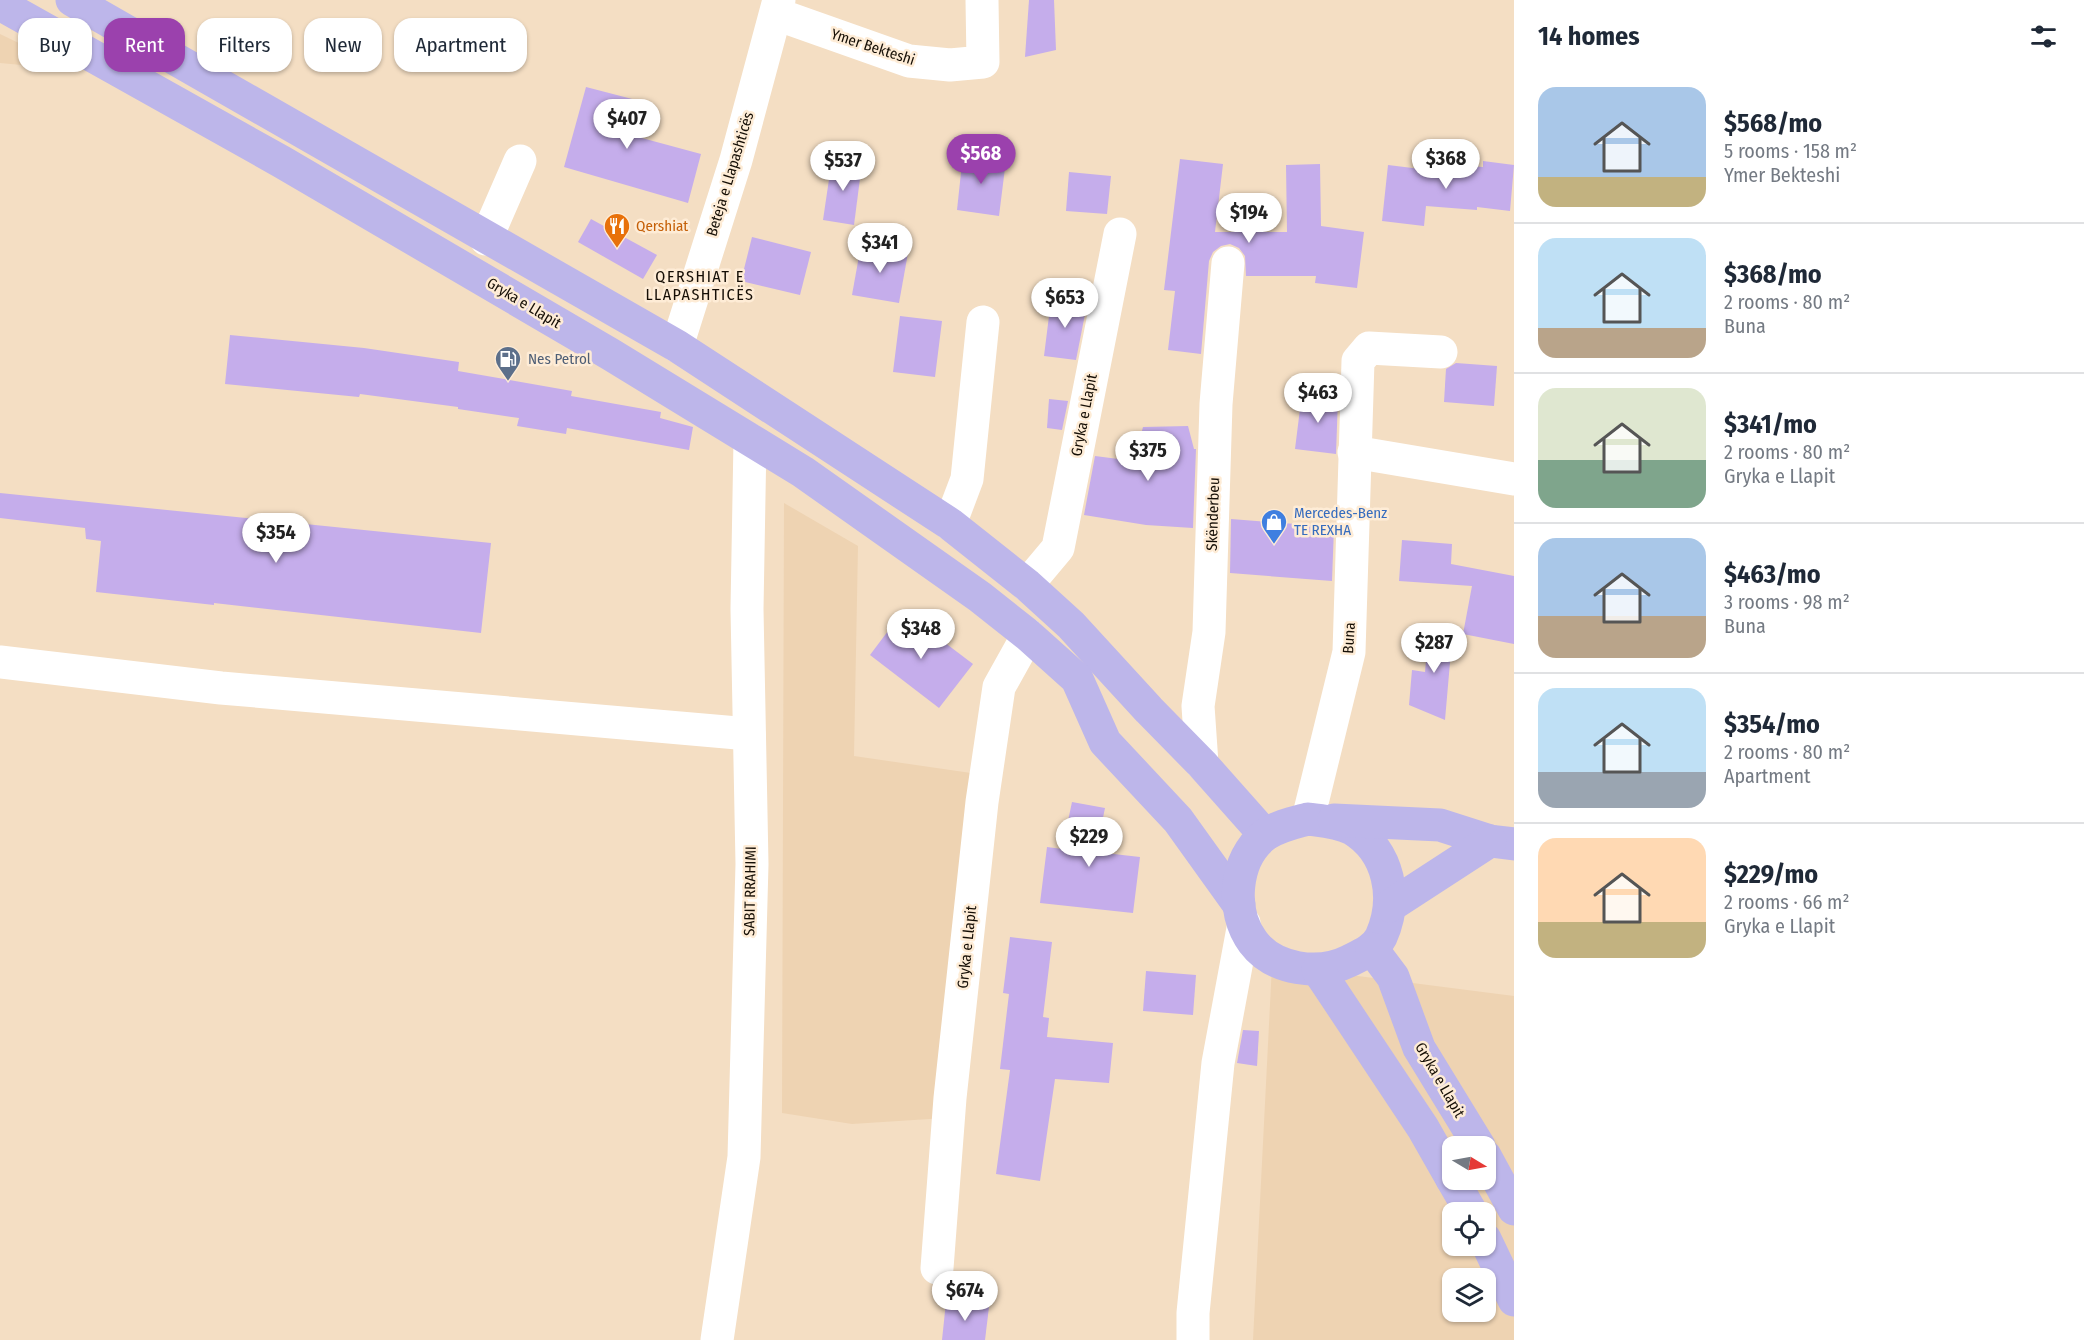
<!DOCTYPE html>
<html lang="en">
<head>
<meta charset="utf-8">
<style>
	body { margin:0; font-family:"Fira Sans Condensed",sans-serif; background:#f2f2f3; color:#1f2937; height:100vh; display:flex; flex-direction:column; font-size:22px; white-space:nowrap }
	* { box-sizing:border-box; margin:0 }
	p { font-size:20px; color:#747a83 }
	.icon { flex:none; width:33px; height:33px; fill:none; stroke:currentColor; stroke-width:2; stroke-linecap:round; stroke-linejoin:round }
	.map { position:relative; flex:1; overflow:hidden }
	.details { display:flex; flex-direction:column; background:#fff; width:570px }
	.details>* { flex:none }
	.banner { position:absolute; left:18px; top:18px; width:570px; height:54px; display:flex; gap:12px }
	.needle { width:39px; rotate:100deg }
	.tools { position:absolute; left:1442px; top:1136px; display:grid; gap:12px }
	.tools a { display:grid; place-items:center; width:54px; height:54px; border-radius:12px; background:#fff; box-shadow:0 2px 4px #0004; font-size:30px }
	.price { position:absolute; translate:-50% -51px; padding:0 14px; border-radius:21px; background:#fff; color:#222; font-size:20px; line-height:39px; filter:drop-shadow(0 2px 3px #0008) }
	.price::after { content:''; position:absolute; left:50%; top:36px; width:18px; height:14px; margin-left:-9px; background:inherit; clip-path:polygon(0 0,100% 0,50% 100%) }
	.price.active { background:#9b41ad; color:#fff }
	ul { padding:0; list-style:none }
	li { display:flex; align-items:center; gap:18px; height:150px; padding:0 24px }
	li+li { border-top:2px solid #e0e1e3 }
	li span { display:grid; place-items:center; flex:none; width:168px; height:120px; border-radius:18px; color:#555 }
	li>.icon { margin-inline-start:auto }
	span .icon { width:72px; height:72px; fill:#fffc; stroke-width:1 }
	li b { font-size:26px }
	h2 { display:flex; justify-content:space-between; align-items:center; height:72px; padding:0 24px; font-size:26px }
	.pill { padding:0 21px; border-radius:18px; background:#fff; box-shadow:0 2px 4px #0004; font-size:21px; line-height:54px }
	.pill.active { background:#9b41ad; color:#fff }
	main { display:flex; flex:1; min-height:0 }
	.map>svg:first-child { display:block }
</style>
</head>
<body>
<main>
<div class="map">
<svg width="1514" height="1340" viewBox="0 0 1514 1340">
	<rect width="100%" height="100%" fill="#f4dec3"/>
	<g fill="#eed3b2" fill-rule="evenodd">
		<polygon points="0,34 75,70 0,63"/>
		<polygon points="784,503 858,546 854,756 971,773 945,1118 852,1124 782,1113"/>
		<path d="M 1272,965 L 1514,996 L 1514,1340 L 1253,1340 ZM 1452,1146 L 1485,1146 L 1485,1179 L 1452,1179 ZM 1452,1212 L 1485,1212 L 1485,1245 L 1452,1245 ZM 1452,1278 L 1485,1278 L 1485,1311 L 1452,1311 Z"/>
	</g>
	<g fill="#c5adeb">
		<polygon points="1029,0 1054,0 1056,50 1025,57"/>
		<polygon points="586,87 636,100 627,134 701,154 688,203 564,167"/>
		<polygon points="963,154 1006,160 999,216 957,210"/>
		<polygon points="832,159 862,163 854,225 823,220"/>
		<polygon points="1180,159 1223,164 1215,232 1287,232 1286,165 1320,164 1321,226 1364,232 1357,288 1315,283 1316,276 1246,276 1245,256 1239,248 1230,244 1221,246 1213,252 1209,261 1201,354 1168,350 1175,291 1164,290"/>
		<polygon points="1483,161 1514,165 1510,211 1477,207 1477,210 1426,206 1424,226 1382,221 1388,165 1445,172 1446,164 1483,167"/>
		<polygon points="1069,172 1111,176 1107,214 1066,211"/>
		<polygon points="591,219 657,255 643,279 578,242"/>
		<polygon points="752,237 811,252 800,295 741,281"/>
		<polygon points="861,245 908,253 899,303 852,295"/>
		<polygon points="1051,300 1087,304 1076,360 1044,356"/>
		<polygon points="900,316 942,321 935,377 893,372"/>
		<polygon points="230,335 364,348 459,362 458,371 572,391 571,396 661,412 660,418 693,427 689,450 567,428 566,434 517,426 519,418 458,409 458,407 360,394 359,397 225,384"/>
		<polygon points="1456,363 1497,366 1494,406 1444,402 1446,369"/>
		<polygon points="1302,393 1338,398 1336,454 1295,449"/>
		<polygon points="1049,399 1068,401 1062,430 1047,428"/>
		<polygon points="1188,426 1194,449 1196,449 1193,528 1146,525 1084,515 1095,456 1134,461 1143,427"/>
		<polygon points="0,493 491,543 481,633 214,603 214,605 96,592 101,541 86,539 85,528 0,518"/>
		<polygon points="1231,519 1334,527 1332,581 1230,573"/>
		<polygon points="1402,540 1452,544 1451,564 1514,576 1514,644 1463,634 1472,586 1399,581"/>
		<polygon points="903,611 973,664 939,708 870,655"/>
		<polygon points="1429,626 1453,628 1445,720 1409,705 1412,670 1425,672"/>
		<polygon points="1072,802 1105,808 1096,852 1140,857 1133,913 1040,903 1047,847 1062,849"/>
		<polygon points="1010,937 1052,942 1043,1017 1049,1018 1047,1037 1113,1043 1109,1083 1055,1079 1040,1181 996,1174 1010,1070 1000,1069 1009,994 1003,993"/>
		<polygon points="1146,971 1196,975 1193,1015 1143,1011"/>
		<polygon points="1243,1030 1259,1031 1257,1066 1237,1063"/>
		<polygon points="946,1302 989,1307 985,1340 942,1340"/>
	</g>
	<g fill="none" stroke-linecap="round" stroke-linejoin="round">
		<g stroke="#fff" stroke-width="33">
			<polyline points="776,14 909,61 950,65 983,62 982,0"/>
			<polyline points="486,239 520,161"/>
			<polyline points="677,346 736,160 779,0"/>
			<polyline points="1354,452 1514,479"/>
			<polyline points="950,524 967,479 983,322"/>
			<polyline points="1027,585 1058,548 1120,234"/>
			<polyline points="0,662 221,688 749,734"/>
			<polyline points="1202,764 1198,706 1209,632 1216,404 1228,263"/>
			<polyline points="1308,819 1349,652 1358,361 1369,348 1441,352"/>
			<polyline points="937,1268 950,1098 982,802 999,687 1028,635"/>
			<polyline points="717,1340 744,1157 752,864 747,609 750,440"/>
			<polyline points="1193,1340 1193,1313 1218,1063 1244,923"/>
		</g>
		<g stroke="#bdb6ea" stroke-width="33">
			<polyline points="72,0 677,346 950,524 1027,585 1071,625 1149,710 1202,764 1265,835"/>
			<polyline points="0,4 282,162 610,354 803,472 980,597 1028,635 1077,679 1105,742 1178,820 1239,905"/>
			<path d="M 1308,819 C 1323,821 1339,822 1352,829 C 1390,852 1398,899 1381,937 C 1374,950 1361,955 1349,961 C 1319,976 1274,970 1253,942 C 1230,911 1234,859 1265,835 C 1278,826 1293,823 1308,819 Z"/>
			<polyline points="1334,820 1440,825 1490,841 1514,844"/>
			<polyline points="1390,906 1490,841"/>
			<polyline points="1372,949 1393,977 1419,1048 1479,1146"/>
			<polyline points="1318,970 1423,1128 1452,1179"/>
			<polyline points="1485,1156 1514,1209"/>
			<polyline points="1452,1179 1471,1212"/>
			<polyline points="1485,1239 1514,1300"/>
		</g>
	</g>
	<defs>
		<g id="restaurant-pin" transform="scale(1.35)"><path d="M0 17L-7.5 6A9.5 9.5 0 1 1 7.5 6Z" fill="#e8710a" stroke="#feecd6"/><path d="M-5-6h1v4h1v-4h1v4h1v-4h1v5L-1.5 .5V6h-2V.5L-5-1ZM5-6V6H3V1.5H1.5Q1.5-4 5-6Z" fill="#fff"/></g>
		<g id="fuel-pin" transform="scale(1.35)"><path d="M0 17L-7.5 6A9.5 9.5 0 1 1 7.5 6Z" fill="#5c6f8a" stroke="#feecd6"/><path d="M-5.5-6h7V0h2V4h1.3V-2.5L3-4.5l.8-.8L6-3V5H2.5V1h-1V6h-7ZM-4.2-4.7v3.2H.2V-4.7Z" fill="#fff"/></g>
		<g id="shop-pin" transform="scale(1.35)"><path d="M0 17L-7.5 6A9.5 9.5 0 1 1 7.5 6Z" fill="#3f7fe0" stroke="#feecd6"/><path d="M-5-2.5h2.3a2.7 3.5 0 0 1 5.4 0H5L5.5 6h-11ZM-1.5-2.5h3a1.5 2.3 0 0 0-3 0Z" fill="#fff"/></g>
	</defs>
	<g fill-rule="evenodd">
		<use href="#restaurant-pin" x="617" y="226"/>
		<use href="#fuel-pin" x="508" y="359"/>
		<use href="#shop-pin" x="1274" y="522"/>
	</g>
	<g text-anchor="middle" dominant-baseline="central" stroke-width="5" stroke-linejoin="round" paint-order="stroke">
		<g font-size="15" fill="#150e05" stroke="#feecd6">
			<text transform="translate(873 47) rotate(18)">Ymer Bekteshi</text>
			<text transform="translate(730 174) rotate(-73)">Beteja e Llapashticës</text>
			<text transform="translate(524 303) rotate(31)">Gryka e Llapit</text>
			<text transform="translate(1084 415) rotate(-79)">Gryka e Llapit</text>
			<text transform="translate(1213 514) rotate(-88)">Skënderbeu</text>
			<text transform="translate(1349 638) rotate(-86)">Buna</text>
			<text transform="translate(750 891) rotate(-89)">SABIT RRAHIMI</text>
			<text transform="translate(967 947) rotate(-84)">Gryka e Llapit</text>
			<text transform="translate(1440 1080) rotate(60)">Gryka e Llapit</text>
		</g>
		<g font-size="15" fill="#c56008" stroke="#feecd6" text-anchor="start">
			<text x="636" y="226">Qershiat</text>
		</g>
		<g font-size="15" fill="#4e5e75" stroke="#feecd6" text-anchor="start">
			<text x="528" y="359">Nes Petrol</text>
		</g>
		<g font-size="15" fill="#366cbe" stroke="#feecd6" text-anchor="start">
			<text x="1294" y="513">Mercedes-Benz<tspan x="1294" dy="17">TE REXHA</tspan></text>
		</g>
		<g font-size="16" letter-spacing="1.5" fill="#150e05" stroke="#feecd6">
			<text x="700" y="276">QERSHIAT E<tspan x="700" dy="18">LLAPASHTICËS</tspan></text>
		</g>
	</g>
</svg>
<div class="tools">
<a><svg class="needle" viewBox="-14 -14 28 28"><path d="M0-13l5 13h-10z" fill="#e53935"/><path d="M0 13l5-13h-10z" fill="#747a83"/></svg></a>
<a><svg class="icon" aria-label="locate" viewBox="0 0 24 24"><circle cx="12" cy="12" r="6"/><path d="M12 2v4M12 18v4M2 12h4M18 12h4"/></svg></a>
<a><svg class="icon" aria-label="layers" viewBox="0 0 24 24"><path d="M12 4l9 5-9 5-9-5zM3 14l9 5 9-5"/></svg></a>
</div>
<b class="price" style="left:627px;top:150px">$407</b>
<b class="price active" style="left:981px;top:185px">$568</b>
<b class="price" style="left:1446px;top:190px">$368</b>
<b class="price" style="left:843px;top:192px">$537</b>
<b class="price" style="left:1249px;top:244px">$194</b>
<b class="price" style="left:880px;top:274px">$341</b>
<b class="price" style="left:1065px;top:329px">$653</b>
<b class="price" style="left:1318px;top:424px">$463</b>
<b class="price" style="left:1148px;top:482px">$375</b>
<b class="price" style="left:276px;top:564px">$354</b>
<b class="price" style="left:921px;top:660px">$348</b>
<b class="price" style="left:1434px;top:674px">$287</b>
<b class="price" style="left:1089px;top:868px">$229</b>
<b class="price" style="left:965px;top:1322px">$674</b>
<div class="banner">
<a class="pill">Buy</a>
<a class="pill active">Rent</a>
<a class="pill">Filters</a>
<a class="pill">New</a>
<a class="pill">Apartment</a>
</div>
</div>
<section class="details">
<h2>14 homes<svg class="icon" aria-label="filters" viewBox="0 0 24 24"><path d="M4 7h16M4 17h16"/><circle cx="9" cy="7" r="2"/><circle cx="15" cy="17" r="2"/></svg></h2>
<ul>
<li><span style="background:linear-gradient(#a9c7e8 75%,#c2b280 0)"><svg class="icon" aria-label="home" viewBox="0 0 24 24"><path d="M3 11l9-7 9 7M6 9v11h12V9"/></svg></span><div><b>$568/mo</b><p>5 rooms · 158 m²</p><p>Ymer Bekteshi</p></div></li>
<li><span style="background:linear-gradient(#bfe0f5 75%,#b9a48a 0)"><svg class="icon" aria-label="home" viewBox="0 0 24 24"><path d="M3 11l9-7 9 7M6 9v11h12V9"/></svg></span><div><b>$368/mo</b><p>2 rooms · 80 m²</p><p>Buna</p></div></li>
<li><span style="background:linear-gradient(#dfe7d0 60%,#7fa58c 0)"><svg class="icon" aria-label="home" viewBox="0 0 24 24"><path d="M3 11l9-7 9 7M6 9v11h12V9"/></svg></span><div><b>$341/mo</b><p>2 rooms · 80 m²</p><p>Gryka e Llapit</p></div></li>
<li><span style="background:linear-gradient(#a9c7e8 65%,#b9a48a 0)"><svg class="icon" aria-label="home" viewBox="0 0 24 24"><path d="M3 11l9-7 9 7M6 9v11h12V9"/></svg></span><div><b>$463/mo</b><p>3 rooms · 98 m²</p><p>Buna</p></div></li>
<li><span style="background:linear-gradient(#bfe0f5 70%,#9aa5b1 0)"><svg class="icon" aria-label="home" viewBox="0 0 24 24"><path d="M3 11l9-7 9 7M6 9v11h12V9"/></svg></span><div><b>$354/mo</b><p>2 rooms · 80 m²</p><p>Apartment</p></div></li>
<li><span style="background:linear-gradient(#ffd9b3 70%,#c2b280 0)"><svg class="icon" aria-label="home" viewBox="0 0 24 24"><path d="M3 11l9-7 9 7M6 9v11h12V9"/></svg></span><div><b>$229/mo</b><p>2 rooms · 66 m²</p><p>Gryka e Llapit</p></div></li>
</ul>
</section>
</main>
</body>
</html>
